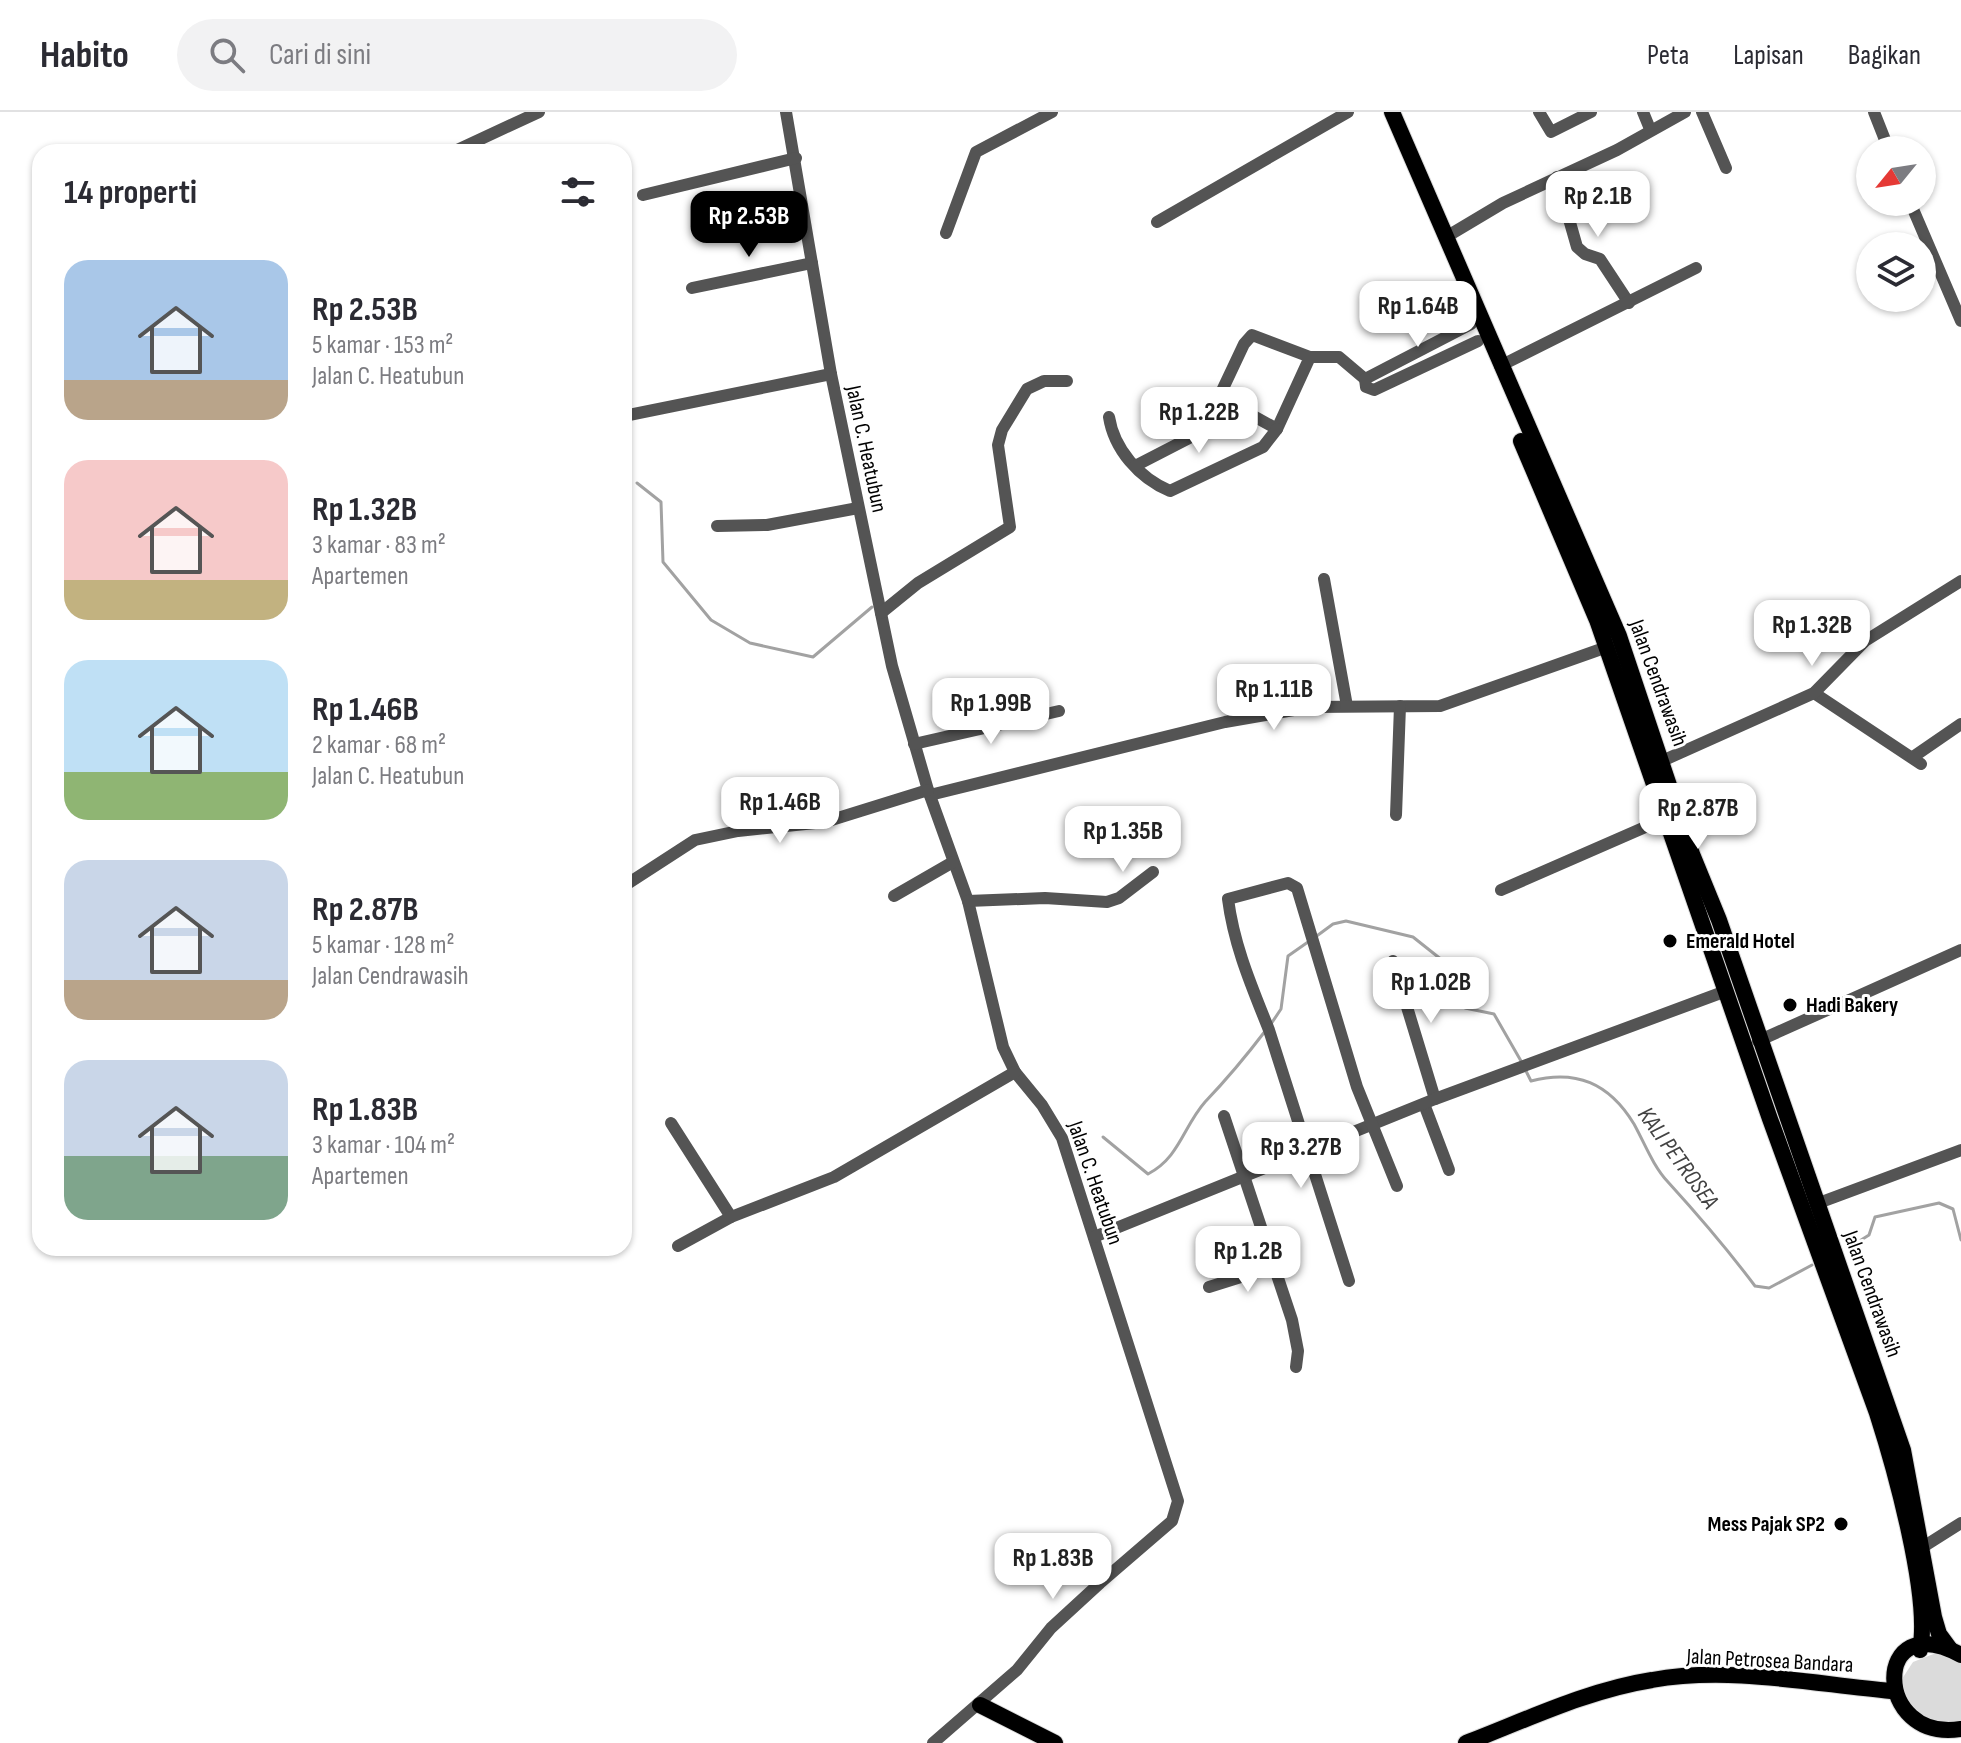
<!DOCTYPE html>
<html lang="id">
<head>
<meta charset="utf-8">
<style>
	body { margin:0; font-family:"Sofia Sans Condensed",sans-serif; background:#f2f2f3; color:#2b2b33; height:100vh; display:flex; flex-direction:column; font-size:30px; white-space:nowrap }
	* { box-sizing:border-box; margin:0 }
	p { font-size:26px; color:#7c7c81 }
	.icon { flex:none; width:44px; height:44px; fill:none; stroke:currentColor; stroke-width:2; stroke-linecap:round; stroke-linejoin:round }
	.map { position:relative; flex:1; overflow:hidden }
	.side { position:absolute; left:32px; top:32px; width:600px; height:1112px; display:flex; flex-direction:column; background:#fff; border-radius:24px; box-shadow:0 2px 6px #0004 }
	.side>* { flex:none }
	.needle { width:52px; rotate:240deg }
	.controls { position:absolute; left:1856px; top:24px; display:grid; gap:16px }
	.controls a { display:grid; place-items:center; width:80px; height:80px; border-radius:50%; background:#fff; box-shadow:0 2px 6px #0004; font-size:40px }
	.price { position:absolute; translate:-50% -68px; padding:0 18px; border-radius:16px; background:#fff; color:#222; font-size:26px; line-height:52px; filter:drop-shadow(0 2px 4px #0008) }
	.price::after { content:''; position:absolute; left:50%; top:48px; width:24px; height:18px; margin-left:-12px; background:inherit; clip-path:polygon(0 0,100% 0,50% 100%) }
	.price.selected { background:#000; color:#fff }
	ul { padding:0; list-style:none }
	li { display:flex; align-items:center; gap:24px; height:200px; padding:0 32px }
	li span { display:grid; place-items:center; flex:none; width:224px; height:160px; border-radius:24px; color:#555 }
	li>.icon { margin-inline-start:auto }
	span .icon { width:96px; height:96px; fill:#fffc; stroke-width:1 }
	li b { font-size:34px }
	h2 { display:flex; justify-content:space-between; align-items:center; height:96px; padding:0 32px; font-size:34px }
	header { display:flex; align-items:center; gap:48px; box-sizing:border-box; height:112px; padding:0 40px; background:#fff; border-bottom:2px solid #e1e1e2 }
	header strong { font-size:38px }
	nav { display:flex; gap:44px; margin-inline-start:auto; font-size:28px }
	.search { width:560px; height:72px; background:#f2f2f3; display:flex; align-items:center; gap:20px; box-sizing:border-box; padding:0 28px; border-radius:44px; color:#7c7c81; font-size:30px }
	.map>svg:first-child { display:block }
</style>
</head>
<body>
<header>
<strong>Habito</strong>
<div class="search"><svg class="icon" aria-label="search" viewBox="0 0 24 24"><circle cx="10" cy="10" r="6"/><path d="M15 15l6 6"/></svg>Cari di sini</div>
<nav><a>Peta</a><a>Lapisan</a><a>Bagikan</a></nav>
</header>
<div class="map">
<svg width="1961" height="1631" viewBox="0 0 1961 1631">
	<rect width="100%" height="100%" fill="#fff"/>
	<polygon fill="#dbdbdb" points="1936,1541 1961,1550 1961,1608 1955,1613 1909,1604 1900,1570 1913,1550"/>
	<g fill="none" stroke-linecap="round" stroke-linejoin="round">
		<g stroke="#a2a2a2" stroke-width="3">
			<polyline points="637,371 661,390 663,450 711,508 750,531 813,545 872,495"/>
			<polyline points="1314,826 1333,812 1346,809 1413,825 1447,852 1465,896 1494,902 1521,949"/>
			<polyline points="1271,912 1281,897 1288,844 1308,830"/>
			<path d="M 1526,959 L 1531,969 C 1576,957 1609,971 1634,1012 C 1645,1032 1653,1054 1668,1070 C 1699,1104 1728,1138 1755,1174 L 1769,1176 L 1812,1153"/>
			<path d="M 1103,1025 L 1148,1062 C 1180,1045 1183,1015 1205,990 C 1227,967 1247,943 1266,918"/>
			<polyline points="1850,1135 1869,1123 1875,1105 1939,1091 1953,1097 1961,1128"/>
		</g>
		<g stroke="#dbdbdb" stroke-width="18">
			<g id="major">
				<polyline points="1392,0 1619,524 1692,742 1719,808 1903,1338 1934,1505 1939,1522 1950,1537"/>
				<path d="M 1521,329 L 1597,508 L 1770,1007 L 1877,1301 C 1894,1354 1931,1485 1920,1538"/>
				<path d="M 1961,1543 C 1871,1493 1873,1631 1961,1617"/>
				<polyline points="980,1593 1055,1631"/>
				<path d="M 1466,1631 C 1526,1608 1588,1578 1652,1568 C 1730,1554 1813,1572 1891,1579"/>
			</g>
		</g>
		<g stroke="#545454" stroke-width="12">
			<polyline points="786,0 831,262 892,554 928,678 968,789 1003,935 1015,960 1042,993 1062,1026 1178,1389 1172,1409 1100,1471 1051,1516 1017,1558 933,1631"/>
			<polyline points="1539,0 1551,20 1591,0"/>
			<polyline points="1643,0 1650,17"/>
			<polyline points="1702,0 1726,56"/>
			<polyline points="1874,0 1889,38"/>
			<polyline points="453,40 539,0"/>
			<polyline points="1557,65 1577,135 1585,142 1600,147 1629,191"/>
			<polyline points="643,83 796,46"/>
			<polyline points="1910,90 1961,209"/>
			<polyline points="1157,110 1348,0"/>
			<polyline points="946,121 976,40 1052,0"/>
			<polyline points="1446,125 1503,91 1617,38 1685,0"/>
			<polyline points="692,176 812,151"/>
			<polyline points="1310,245 1277,317 1219,285 1244,232 1252,223 1310,245 1339,245 1365,267 1471,212"/>
			<polyline points="1500,254 1696,156"/>
			<polyline points="1365,267 1366,275 1374,278 1478,229"/>
			<polyline points="624,304 831,262"/>
			<path d="M 1109,305 C 1114,337 1139,366 1170,379 L 1263,335 L 1277,317"/>
			<polyline points="1135,354 1199,321 1219,285"/>
			<polyline points="717,414 767,413 858,396"/>
			<polyline points="1324,467 1347,594"/>
			<polyline points="881,501 918,471 1010,415 998,333 1002,318 1027,277 1044,269 1067,269"/>
			<polyline points="1814,581 1921,652"/>
			<polyline points="914,632 1059,599"/>
			<polyline points="1913,645 1961,612"/>
			<polyline points="1662,649 1814,581 1865,529 1961,469"/>
			<polyline points="930,683 1225,610 1311,595 1440,594 1607,535"/>
			<polyline points="1396,703 1400,594"/>
			<polyline points="624,774 695,728 738,719 825,710 928,678"/>
			<polyline points="1501,778 1666,706"/>
			<polyline points="894,784 953,750"/>
			<polyline points="968,789 1045,786 1107,790 1119,786 1153,760"/>
			<polyline points="1393,849 1435,987"/>
			<polyline points="1758,929 1961,838"/>
			<polyline points="1424,992 1449,1058"/>
			<polyline points="1224,1004 1292,1208 1298,1239 1296,1255"/>
			<polyline points="671,1011 731,1105"/>
			<polyline points="1816,1092 1961,1038"/>
			<polyline points="1094,1125 1435,987 1726,879"/>
			<polyline points="678,1134 731,1105 834,1065 1015,960"/>
			<path d="M 1349,1169 L 1269,918 C 1252,875 1234,834 1228,787 L 1288,771 L 1297,776 L 1357,975 L 1397,1074"/>
			<polyline points="1209,1175 1276,1154"/>
			<polyline points="1923,1435 1961,1411"/>
		</g>
		<use href="#major" stroke="#000" stroke-width="16"/>
	</g>
	<g fill="#000" stroke="#fff" stroke-width="3">
		<circle cx="1670" cy="829" r="8"/>
		<circle cx="1790" cy="893" r="8"/>
		<circle cx="1841" cy="1412" r="8"/>
	</g>
	<g text-anchor="middle" dominant-baseline="central" stroke-width="6" stroke-linejoin="round" paint-order="stroke">
		<g font-size="22" fill="#000" stroke="#fff">
			<text transform="translate(866 337) rotate(78)">Jalan C. Heatubun</text>
			<text transform="translate(1658 571) rotate(70)">Jalan Cendrawasih</text>
			<text transform="translate(1095 1071) rotate(71)">Jalan C. Heatubun</text>
			<text transform="translate(1872 1182) rotate(70)">Jalan Cendrawasih</text>
			<text transform="translate(1770 1549) rotate(3)">Jalan Petrosea Bandara</text>
		</g>
		<g font-size="22" font-weight="bold" fill="#000" stroke="#fff" text-anchor="start">
			<text x="1686" y="829">Emerald Hotel</text>
			<text x="1806" y="893">Hadi Bakery</text>
			<text x="1825" y="1412" text-anchor="end">Mess Pajak SP2</text>
		</g>
		<g font-size="24" font-style="italic" fill="#434343" stroke="#fff">
			<text transform="translate(1678 1046) rotate(54)">KALI PETROSEA</text>
		</g>
	</g>
</svg>
<div class="controls">
<a><svg class="needle" viewBox="-14 -14 28 28"><path d="M0-13l5 13h-10z" fill="#e53935"/><path d="M0 13l5-13h-10z" fill="#7c7c81"/></svg></a>
<a><svg class="icon" aria-label="layers" viewBox="0 0 24 24"><path d="M12 4l9 5-9 5-9-5zM3 14l9 5 9-5"/></svg></a>
</div>
<b class="price" style="left:1598px;top:127px">Rp 2.1B</b>
<b class="price selected" style="left:749px;top:147px">Rp 2.53B</b>
<b class="price" style="left:1418px;top:237px">Rp 1.64B</b>
<b class="price" style="left:1199px;top:343px">Rp 1.22B</b>
<b class="price" style="left:1812px;top:556px">Rp 1.32B</b>
<b class="price" style="left:1274px;top:620px">Rp 1.11B</b>
<b class="price" style="left:991px;top:634px">Rp 1.99B</b>
<b class="price" style="left:780px;top:733px">Rp 1.46B</b>
<b class="price" style="left:1698px;top:739px">Rp 2.87B</b>
<b class="price" style="left:1123px;top:762px">Rp 1.35B</b>
<b class="price" style="left:1431px;top:913px">Rp 1.02B</b>
<b class="price" style="left:1301px;top:1078px">Rp 3.27B</b>
<b class="price" style="left:1248px;top:1182px">Rp 1.2B</b>
<b class="price" style="left:1053px;top:1489px">Rp 1.83B</b>
<section class="side">
<h2>14 properti<svg class="icon" aria-label="filters" viewBox="0 0 24 24"><path d="M4 7h16M4 17h16"/><circle cx="9" cy="7" r="2"/><circle cx="15" cy="17" r="2"/></svg></h2>
<ul>
<li><span style="background:linear-gradient(#a9c7e8 75%,#b9a48a 0)"><svg class="icon" aria-label="home" viewBox="0 0 24 24"><path d="M3 11l9-7 9 7M6 9v11h12V9"/></svg></span><div><b>Rp 2.53B</b><p>5 kamar · 153 m²</p><p>Jalan C. Heatubun</p></div></li>
<li><span style="background:linear-gradient(#f6c9c9 75%,#c2b280 0)"><svg class="icon" aria-label="home" viewBox="0 0 24 24"><path d="M3 11l9-7 9 7M6 9v11h12V9"/></svg></span><div><b>Rp 1.32B</b><p>3 kamar · 83 m²</p><p>Apartemen</p></div></li>
<li><span style="background:linear-gradient(#bfe0f5 70%,#8fb573 0)"><svg class="icon" aria-label="home" viewBox="0 0 24 24"><path d="M3 11l9-7 9 7M6 9v11h12V9"/></svg></span><div><b>Rp 1.46B</b><p>2 kamar · 68 m²</p><p>Jalan C. Heatubun</p></div></li>
<li><span style="background:linear-gradient(#c9d6e8 75%,#b9a48a 0)"><svg class="icon" aria-label="home" viewBox="0 0 24 24"><path d="M3 11l9-7 9 7M6 9v11h12V9"/></svg></span><div><b>Rp 2.87B</b><p>5 kamar · 128 m²</p><p>Jalan Cendrawasih</p></div></li>
<li><span style="background:linear-gradient(#c9d6e8 60%,#7fa58c 0)"><svg class="icon" aria-label="home" viewBox="0 0 24 24"><path d="M3 11l9-7 9 7M6 9v11h12V9"/></svg></span><div><b>Rp 1.83B</b><p>3 kamar · 104 m²</p><p>Apartemen</p></div></li>
</ul>
</section>
</div>
</body>
</html>
